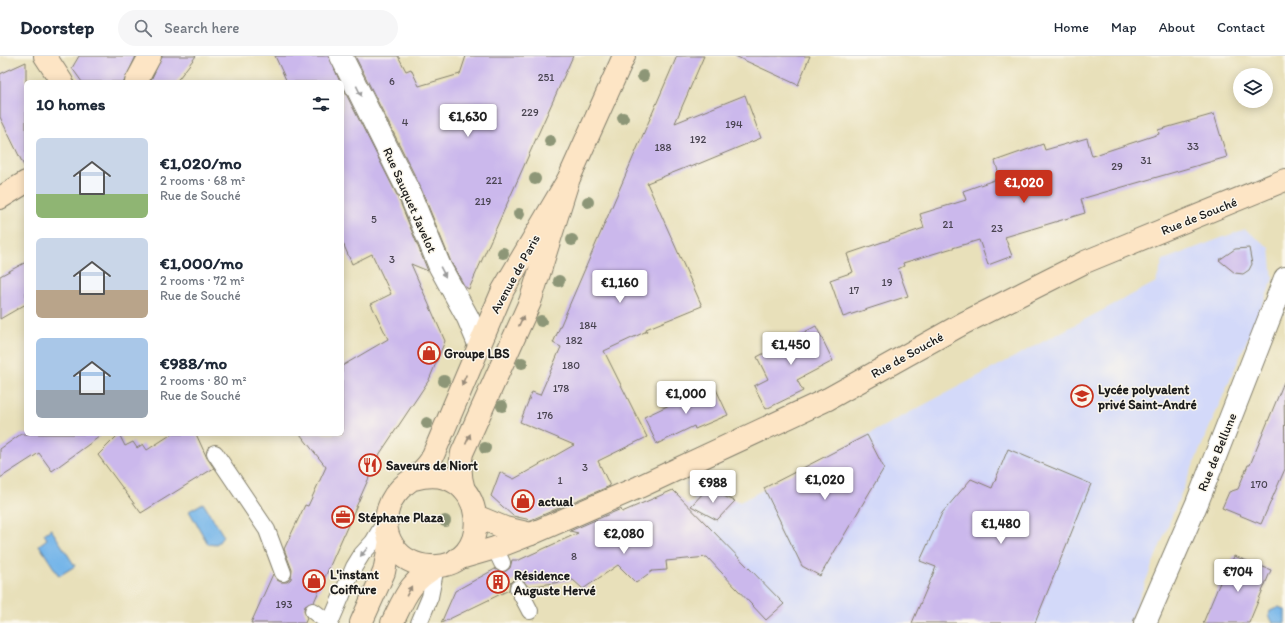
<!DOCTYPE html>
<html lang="en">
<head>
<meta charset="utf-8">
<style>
	body { margin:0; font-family:Itim,sans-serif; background:#f6f6f7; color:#1f2937; height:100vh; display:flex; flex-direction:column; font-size:15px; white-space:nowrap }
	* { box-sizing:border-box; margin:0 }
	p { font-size:13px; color:#747a83 }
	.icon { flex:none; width:22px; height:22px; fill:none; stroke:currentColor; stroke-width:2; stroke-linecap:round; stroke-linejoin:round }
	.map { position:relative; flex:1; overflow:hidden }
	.drawer { position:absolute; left:24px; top:24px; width:320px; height:356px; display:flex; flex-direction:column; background:#fff; border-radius:6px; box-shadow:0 2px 10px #0003 }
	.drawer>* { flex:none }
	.controls { position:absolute; left:1233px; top:12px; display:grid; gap:8px }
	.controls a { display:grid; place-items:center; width:40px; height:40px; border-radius:50%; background:#fff; box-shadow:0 2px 10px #0003; font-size:20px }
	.price { position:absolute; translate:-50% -34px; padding:0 9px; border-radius:4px; background:#fff; color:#222; font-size:13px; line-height:26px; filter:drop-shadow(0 1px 2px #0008) }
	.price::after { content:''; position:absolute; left:50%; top:24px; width:12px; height:9px; margin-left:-6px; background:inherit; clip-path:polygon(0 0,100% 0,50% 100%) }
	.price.active { background:#c8321e; color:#fff }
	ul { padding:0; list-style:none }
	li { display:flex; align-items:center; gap:12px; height:100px; padding:0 12px }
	li span { display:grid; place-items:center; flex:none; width:112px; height:80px; border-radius:6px; color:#555 }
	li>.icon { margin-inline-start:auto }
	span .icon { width:48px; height:48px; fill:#fffc; stroke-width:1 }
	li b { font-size:17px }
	h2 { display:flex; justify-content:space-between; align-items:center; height:48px; padding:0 12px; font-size:17px }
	header { display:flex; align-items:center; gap:24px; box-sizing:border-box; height:56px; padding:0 20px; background:#fff; border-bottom:1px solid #e0e1e3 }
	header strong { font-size:19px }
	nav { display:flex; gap:22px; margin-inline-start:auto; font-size:14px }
	.search { width:280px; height:36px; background:#f6f6f7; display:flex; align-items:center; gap:10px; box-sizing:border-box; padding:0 14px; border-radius:22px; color:#747a83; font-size:15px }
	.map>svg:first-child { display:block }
</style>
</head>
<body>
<header>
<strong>Doorstep</strong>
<div class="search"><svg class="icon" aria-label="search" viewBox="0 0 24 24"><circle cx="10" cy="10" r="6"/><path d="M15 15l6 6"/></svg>Search here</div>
<nav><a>Home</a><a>Map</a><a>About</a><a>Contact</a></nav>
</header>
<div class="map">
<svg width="1285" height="567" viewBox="0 0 1285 567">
	<rect width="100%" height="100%" fill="#fbf7ec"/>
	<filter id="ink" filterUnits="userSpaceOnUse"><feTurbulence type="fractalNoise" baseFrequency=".025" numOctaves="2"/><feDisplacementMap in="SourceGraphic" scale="8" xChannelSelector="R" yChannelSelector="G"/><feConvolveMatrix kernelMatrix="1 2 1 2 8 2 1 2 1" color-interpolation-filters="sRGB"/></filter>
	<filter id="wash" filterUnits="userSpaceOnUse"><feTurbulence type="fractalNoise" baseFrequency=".012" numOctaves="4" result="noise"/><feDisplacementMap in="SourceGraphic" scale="16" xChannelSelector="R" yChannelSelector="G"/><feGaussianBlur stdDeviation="0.9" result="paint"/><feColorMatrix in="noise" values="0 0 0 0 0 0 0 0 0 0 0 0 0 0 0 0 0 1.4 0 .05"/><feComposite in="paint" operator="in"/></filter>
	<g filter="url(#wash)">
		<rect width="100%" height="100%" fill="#e8e0ba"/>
		<polygon fill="#d3d9f9" points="1245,173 1270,192 1273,224 1180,440 1129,567 769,567 667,459 695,445 686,427 689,425 740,446 1156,226 1163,204"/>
		<g fill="#75b5e9" stroke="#486882">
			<polygon points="203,447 223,479 220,485 215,489 208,488 189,455"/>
			<polygon points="51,473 75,510 59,520 39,489 47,483 44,478"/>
			<polygon points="1279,551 1285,554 1285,567 1273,567 1269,560 1270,555"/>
		</g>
		<g id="blocks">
			<g fill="#cbb8ec">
				<polygon points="79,0 136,0 124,26 82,26 72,12"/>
				<polygon points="162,0 196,0 176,26 150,26"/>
				<polygon points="275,0 329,0 340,26 287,26"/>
				<polygon points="355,0 398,0 406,15 411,13 419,30 460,18 466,0 573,0 469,233 465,231 451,206 420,130"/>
				<polygon points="677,0 704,0 675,67 745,39 761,82 691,111 690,110 647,127 702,250 646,273 647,275 604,295 647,381 598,405 610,430 531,464 513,460 491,440 500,416 514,423 574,389 520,366 532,336 540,339 561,291 553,287"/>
				<polygon points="735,0 810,0 798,29"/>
				<polygon points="26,6 26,114 0,61 0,18"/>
				<polygon points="342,30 398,141 428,215 411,208 445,285 429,324 379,399 314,546 305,550 304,554 307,562 305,567 251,567 273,518 277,524 281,526 287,526 291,523 292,514 284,493 305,449 308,450 326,411 300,378 342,378 342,310 388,283 371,248 391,238 372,198 352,208 342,185"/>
				<polygon points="1214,58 1227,101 1081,143 1085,157 1005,181 1012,200 988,209 979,184 903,207 904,210 898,213 908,240 843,261 830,224 853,216 847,198 924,172 920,158 966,144 963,135 1000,122 995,105 1043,88 1045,94 1087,82 1092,100 1159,78 1158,74"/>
				<polygon points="1249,192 1252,208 1249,214 1243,218 1235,217 1219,204 1235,193"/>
				<polygon points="26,206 26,248 0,263 0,220"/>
				<polygon points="816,270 833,305 797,324 803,335 766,353 754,330 768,323 757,301"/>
				<polygon points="1284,326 1285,413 1261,468 1222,452 1229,436 1238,433 1248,409 1250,409"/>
				<polygon points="715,331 728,359 695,373 694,370 657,388 644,361 682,343 683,346"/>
				<polygon points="21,378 103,378 52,415 39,397 0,422 0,393"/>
				<polygon points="119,378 125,390 133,386 137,392 143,388 147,394 172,378 196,378 207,402 214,412 141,457 98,399"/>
				<polygon points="867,379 884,412 820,520 802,510 764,432"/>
				<polygon points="1008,393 1091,428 1035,567 912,567 936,511 920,505 942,457 971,423 992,432"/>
				<polygon points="707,433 735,445 717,464 691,450"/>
				<polygon points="673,434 784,548 766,564 707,501 666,505 667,514 652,515 636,527 618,509 583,533 573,524 528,531 523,524 514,523 510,527 509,534 441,567 455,535 495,513 501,516 506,515 510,512 512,504 519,504 578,477 570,475 621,453 622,456"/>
				<polygon points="1234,500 1271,514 1249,567 1203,567 1226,512 1229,513"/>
			</g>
		</g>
	</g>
	<g filter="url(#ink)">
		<use href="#blocks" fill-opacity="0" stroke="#827e6b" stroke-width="1"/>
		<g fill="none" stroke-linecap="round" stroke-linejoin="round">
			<g stroke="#827e6b" stroke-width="18">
				<g id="lane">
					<polyline points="215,397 267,474 283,517"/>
					<polyline points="495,492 502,507"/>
					<polyline points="518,532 530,555"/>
					<polyline points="313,555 329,567"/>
					<polyline points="330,567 354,511 362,498 373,486 386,464"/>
					<polyline points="419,567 430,541 436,511"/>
				</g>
			</g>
			<g stroke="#827e6b" stroke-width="24">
				<g id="street">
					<polyline points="341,0 409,136 440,211 468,262 479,288"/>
					<polyline points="1145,567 1197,447 1285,222"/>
				</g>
			</g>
			<g stroke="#827e6b" stroke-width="24">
				<g id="secondary">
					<polyline points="45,0 62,26"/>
					<polyline points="136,26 150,0"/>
					<polyline points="0,142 26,126"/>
					<path d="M 414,423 C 489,401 497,515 430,510 C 415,509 403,504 394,491 C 381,473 385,448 400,433 C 411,422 422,419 431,404 L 503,234 L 569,122"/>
					<path d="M 464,434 C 460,421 459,411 462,397 L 530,246 L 569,122 L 624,0"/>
					<polyline points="476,460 505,472 531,478"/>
					<polyline points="457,503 495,492 531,478 639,431 828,343 964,267 1085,206 1285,124"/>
					<polyline points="361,567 384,516 390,485"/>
					<path d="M 392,567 C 405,541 409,526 436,511"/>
				</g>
			</g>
			<use href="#lane" stroke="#fff" stroke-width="16"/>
			<use href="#street" stroke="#fff" stroke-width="22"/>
			<use href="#secondary" stroke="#fde5c5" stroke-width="22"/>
		</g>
		<g fill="#8d9677">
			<circle cx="643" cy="20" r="6"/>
			<circle cx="623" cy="62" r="6"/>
			<circle cx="550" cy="85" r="6"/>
			<circle cx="535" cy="123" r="6"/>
			<circle cx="588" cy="146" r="6"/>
			<circle cx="519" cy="158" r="6"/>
			<circle cx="572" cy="184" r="6"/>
			<circle cx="503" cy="197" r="6"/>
			<circle cx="559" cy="225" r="6"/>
			<circle cx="541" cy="265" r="6"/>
			<circle cx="522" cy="307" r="6"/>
			<circle cx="444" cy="325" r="6"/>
			<circle cx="502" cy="350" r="6"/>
			<circle cx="427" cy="367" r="6"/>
			<circle cx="485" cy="392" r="6"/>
			<circle cx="445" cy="465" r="6"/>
		</g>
		<defs><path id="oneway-solid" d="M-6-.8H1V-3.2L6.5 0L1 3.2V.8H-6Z"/></defs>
		<g fill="#999">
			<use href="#oneway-solid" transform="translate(359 35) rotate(64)"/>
			<use href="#oneway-solid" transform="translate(443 216) rotate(62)"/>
			<use href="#oneway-solid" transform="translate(364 496) rotate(130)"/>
		</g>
		<g fill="#988b79">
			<use href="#oneway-solid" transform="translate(521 265) rotate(-66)"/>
			<use href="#oneway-solid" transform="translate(464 324) rotate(113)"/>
			<use href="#oneway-solid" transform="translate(468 383) rotate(-66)"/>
			<use href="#oneway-solid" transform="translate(409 535) rotate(-62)"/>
		</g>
	</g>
	<defs>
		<g id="shop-ring" transform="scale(1.15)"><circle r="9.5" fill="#fbf7ec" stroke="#c8321e" stroke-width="1.5"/><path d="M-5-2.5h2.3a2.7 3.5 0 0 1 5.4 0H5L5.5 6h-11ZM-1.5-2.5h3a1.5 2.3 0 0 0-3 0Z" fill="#c8321e"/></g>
		<g id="school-ring" transform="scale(1.15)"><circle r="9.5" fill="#fbf7ec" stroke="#c8321e" stroke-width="1.5"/><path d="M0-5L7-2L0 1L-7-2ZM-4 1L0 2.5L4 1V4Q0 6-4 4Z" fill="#c8321e"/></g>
		<g id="restaurant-ring" transform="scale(1.15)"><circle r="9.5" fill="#fbf7ec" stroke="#c8321e" stroke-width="1.5"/><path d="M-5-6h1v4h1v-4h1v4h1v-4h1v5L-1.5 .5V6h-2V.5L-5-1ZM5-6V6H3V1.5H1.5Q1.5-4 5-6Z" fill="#c8321e"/></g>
		<g id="office-ring" transform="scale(1.15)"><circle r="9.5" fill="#fbf7ec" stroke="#c8321e" stroke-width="1.5"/><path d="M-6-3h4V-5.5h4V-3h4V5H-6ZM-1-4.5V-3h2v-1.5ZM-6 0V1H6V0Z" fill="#c8321e"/></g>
		<g id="building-ring" transform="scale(1.15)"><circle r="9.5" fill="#fbf7ec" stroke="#c8321e" stroke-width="1.5"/><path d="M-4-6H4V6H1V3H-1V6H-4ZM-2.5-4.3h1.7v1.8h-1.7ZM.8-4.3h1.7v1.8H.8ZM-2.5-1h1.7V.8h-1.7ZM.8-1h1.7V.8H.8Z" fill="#c8321e"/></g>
	</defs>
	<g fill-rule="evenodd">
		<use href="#shop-ring" x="429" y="297"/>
		<use href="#school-ring" x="1082" y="340"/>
		<use href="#restaurant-ring" x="370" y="409"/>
		<use href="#shop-ring" x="523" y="445"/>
		<use href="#office-ring" x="343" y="461"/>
		<use href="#shop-ring" x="314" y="525"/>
		<use href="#building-ring" x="498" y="526"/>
	</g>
	<g text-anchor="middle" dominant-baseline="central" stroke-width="3" stroke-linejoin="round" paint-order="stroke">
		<g font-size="11" fill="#484350">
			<text x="546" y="21">251</text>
			<text x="392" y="25">6</text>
			<text x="530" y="56">229</text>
			<text x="405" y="66">4</text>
			<text x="734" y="68">194</text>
			<text x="698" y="83">192</text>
			<text x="1193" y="90">33</text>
			<text x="663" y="91">188</text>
			<text x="1146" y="104">31</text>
			<text x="1117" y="110">29</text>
			<text x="494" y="124">221</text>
			<text x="483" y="145">219</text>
			<text x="374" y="163">5</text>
			<text x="948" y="168">21</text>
			<text x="997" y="172">23</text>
			<text x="392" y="203">3</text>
			<text x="887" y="226">19</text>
			<text x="854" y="234">17</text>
			<text x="588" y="269">184</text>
			<text x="574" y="284">182</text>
			<text x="571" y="309">180</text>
			<text x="561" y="332">178</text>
			<text x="545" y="359">176</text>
			<text x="585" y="411">3</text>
			<text x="560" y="424">1</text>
			<text x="1259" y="428">170</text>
			<text x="574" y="500">8</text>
			<text x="284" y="548">193</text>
		</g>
		<g font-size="13" fill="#1c1c1c" stroke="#fbf7ec">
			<text transform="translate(410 144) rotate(66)">Rue Sauquet Javelot</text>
			<text transform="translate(1199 160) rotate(-22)">Rue de Souché</text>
			<text transform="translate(515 218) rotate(-61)">Avenue de Paris</text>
			<text transform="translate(907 299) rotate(-29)">Rue de Souché</text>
			<text transform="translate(1217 396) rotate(-68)">Rue de Bellune</text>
		</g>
		<g font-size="13" font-weight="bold" fill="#1c1c1c" stroke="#fbf7ec" text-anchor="start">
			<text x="444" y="297">Groupe LBS</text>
			<text x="1098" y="333">Lycée polyvalent<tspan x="1098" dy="15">privé Saint-André</tspan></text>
			<text x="386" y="409">Saveurs de Niort</text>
			<text x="538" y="445">actual</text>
			<text x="358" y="461">Stéphane Plaza</text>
			<text x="330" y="518">L'instant<tspan x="330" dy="15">Coiffure</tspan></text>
			<text x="514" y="519">Résidence<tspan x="514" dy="15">Auguste Hervé</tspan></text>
		</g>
	</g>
</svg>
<div class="controls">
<a><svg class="icon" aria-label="layers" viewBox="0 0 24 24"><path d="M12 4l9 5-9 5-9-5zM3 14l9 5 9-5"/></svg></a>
</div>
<b class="price" style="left:468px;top:82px">€1,630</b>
<b class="price active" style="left:1024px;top:148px">€1,020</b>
<b class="price" style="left:620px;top:248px">€1,160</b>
<b class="price" style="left:791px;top:310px">€1,450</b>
<b class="price" style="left:686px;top:359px">€1,000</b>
<b class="price" style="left:825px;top:445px">€1,020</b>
<b class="price" style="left:713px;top:448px">€988</b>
<b class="price" style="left:1001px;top:489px">€1,480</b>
<b class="price" style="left:624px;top:499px">€2,080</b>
<b class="price" style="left:1238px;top:537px">€704</b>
<section class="drawer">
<h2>10 homes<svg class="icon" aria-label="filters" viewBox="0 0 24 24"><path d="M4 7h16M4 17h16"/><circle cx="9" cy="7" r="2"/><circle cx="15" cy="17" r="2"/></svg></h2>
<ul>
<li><span style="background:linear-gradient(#c9d6e8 70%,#8fb573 0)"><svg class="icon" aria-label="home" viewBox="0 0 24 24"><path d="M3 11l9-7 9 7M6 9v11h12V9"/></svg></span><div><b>€1,020/mo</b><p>2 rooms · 68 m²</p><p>Rue de Souché</p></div></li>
<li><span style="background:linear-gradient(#c9d6e8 65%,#b9a48a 0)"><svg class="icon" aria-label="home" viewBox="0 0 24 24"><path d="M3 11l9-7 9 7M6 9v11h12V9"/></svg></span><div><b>€1,000/mo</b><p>2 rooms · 72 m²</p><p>Rue de Souché</p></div></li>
<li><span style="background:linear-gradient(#a9c7e8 65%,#9aa5b1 0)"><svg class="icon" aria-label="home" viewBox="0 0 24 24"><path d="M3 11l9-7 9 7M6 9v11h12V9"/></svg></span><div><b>€988/mo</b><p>2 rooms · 80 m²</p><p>Rue de Souché</p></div></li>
</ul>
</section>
</div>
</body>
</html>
